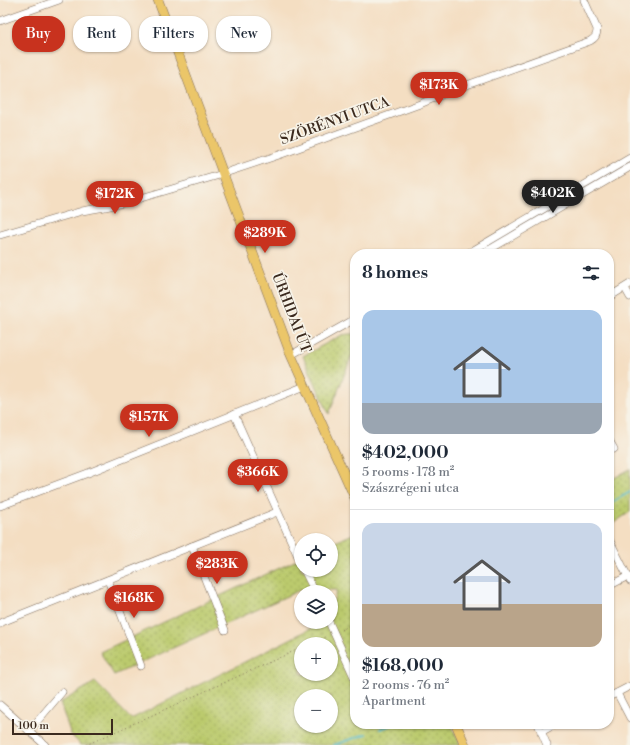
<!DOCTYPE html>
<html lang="en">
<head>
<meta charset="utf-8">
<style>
	body { margin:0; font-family:"Libre Bodoni",serif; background:#f2f2f3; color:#1f2937; height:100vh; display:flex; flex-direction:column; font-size:15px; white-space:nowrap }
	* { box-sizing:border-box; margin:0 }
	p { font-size:13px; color:#747a83 }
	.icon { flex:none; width:22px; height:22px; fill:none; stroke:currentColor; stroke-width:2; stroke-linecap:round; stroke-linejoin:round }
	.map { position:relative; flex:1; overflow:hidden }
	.details { position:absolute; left:350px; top:249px; width:264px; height:480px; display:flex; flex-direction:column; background:#fff; border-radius:16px; box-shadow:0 1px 3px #0004 }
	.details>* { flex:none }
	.top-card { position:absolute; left:12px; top:16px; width:278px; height:36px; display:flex; gap:8px }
	.controls { position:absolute; left:294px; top:533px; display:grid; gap:8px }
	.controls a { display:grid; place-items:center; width:44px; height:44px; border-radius:50%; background:#fff; box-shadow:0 1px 3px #0004; font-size:20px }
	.scale { position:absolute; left:12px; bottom:10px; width:101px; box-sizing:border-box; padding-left:4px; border:2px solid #3b2a1e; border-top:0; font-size:11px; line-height:14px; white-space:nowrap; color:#3b2a1e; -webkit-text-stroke:3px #f7f3e8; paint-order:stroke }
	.price { position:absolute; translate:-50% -34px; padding:0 9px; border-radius:14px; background:#c8321e; color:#fff; font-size:13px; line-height:26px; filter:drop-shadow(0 1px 2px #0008) }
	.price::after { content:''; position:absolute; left:50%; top:24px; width:12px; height:9px; margin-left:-6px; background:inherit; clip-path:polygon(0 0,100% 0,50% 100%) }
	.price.on { background:#222; color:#fff }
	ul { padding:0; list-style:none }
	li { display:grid; align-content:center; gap:8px; height:212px; padding:0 12px }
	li+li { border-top:1px solid #e0e1e3 }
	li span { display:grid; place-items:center; height:124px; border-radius:12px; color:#555 }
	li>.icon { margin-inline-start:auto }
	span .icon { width:72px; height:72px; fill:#fffc; stroke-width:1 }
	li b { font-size:17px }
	h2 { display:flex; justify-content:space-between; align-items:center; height:48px; padding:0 12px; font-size:17px }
	.pill { padding:0 14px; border-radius:16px; background:#fff; box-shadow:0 1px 3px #0004; font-size:14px; line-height:36px }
	.pill.on { background:#c8321e; color:#fff }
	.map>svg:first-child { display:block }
</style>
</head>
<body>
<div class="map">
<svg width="630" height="745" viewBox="0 0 630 745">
	<defs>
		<pattern id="grass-dots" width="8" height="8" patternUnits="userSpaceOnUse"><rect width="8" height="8" fill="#bbca6d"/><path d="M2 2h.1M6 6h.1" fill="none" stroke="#99a459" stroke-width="1.8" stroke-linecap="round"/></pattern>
	</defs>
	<rect width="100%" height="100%" fill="#f7f3e8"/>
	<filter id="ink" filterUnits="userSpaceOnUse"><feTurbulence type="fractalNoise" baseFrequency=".025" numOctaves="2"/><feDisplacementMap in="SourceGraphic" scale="8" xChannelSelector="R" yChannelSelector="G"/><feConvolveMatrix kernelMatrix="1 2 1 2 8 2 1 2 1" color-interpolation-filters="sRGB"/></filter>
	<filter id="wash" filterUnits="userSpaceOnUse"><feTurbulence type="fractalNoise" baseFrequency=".012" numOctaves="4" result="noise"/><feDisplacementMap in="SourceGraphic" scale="16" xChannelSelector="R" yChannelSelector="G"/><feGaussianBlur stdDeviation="0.9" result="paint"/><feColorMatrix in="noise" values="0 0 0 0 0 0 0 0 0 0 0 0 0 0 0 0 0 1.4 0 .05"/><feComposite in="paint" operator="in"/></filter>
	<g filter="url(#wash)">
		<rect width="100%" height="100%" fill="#f4dec2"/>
		<g fill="url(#grass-dots)" stroke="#7b7a46" fill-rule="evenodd">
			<polygon points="349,334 354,334 355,336 355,347 329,414 303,356 342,335"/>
			<polygon points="630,469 630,512 609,526 609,481"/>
			<path d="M 355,533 L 355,724 L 451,724 L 460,744 L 457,745 L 81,745 L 71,735 L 60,703 L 95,682 L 131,719 L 324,622 L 331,622 L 331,609 L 337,590 L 300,590 L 114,675 L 100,652 L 301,558 L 301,570 L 331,570 L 331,544 ZM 301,644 L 331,644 L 331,674 L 301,674 ZM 301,696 L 331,696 L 331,726 L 301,726 Z"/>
		</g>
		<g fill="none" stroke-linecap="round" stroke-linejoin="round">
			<g stroke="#4dbac7" stroke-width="2">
				<polyline points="609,504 630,492"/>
				<polyline points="380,729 394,724"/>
				<polyline points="334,745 366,734"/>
			</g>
		</g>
	</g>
	<g filter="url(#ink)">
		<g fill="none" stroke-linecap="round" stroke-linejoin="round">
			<g stroke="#7c6957" stroke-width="8">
				<g id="minor">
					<polyline points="0,21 59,0"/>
					<path d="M 0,235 L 82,211 L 105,207 L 124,203 L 216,176 L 279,155 L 420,104 L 453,90 L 590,41 C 595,38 597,36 597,29 L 584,0"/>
					<polyline points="467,254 630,158"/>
					<polyline points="482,254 630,167"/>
					<polyline points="625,288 630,297"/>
					<polyline points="609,297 630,284"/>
					<polyline points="291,355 355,319"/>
					<polyline points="234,414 301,563"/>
					<polyline points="609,440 614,449"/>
					<polyline points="0,506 88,473 305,386"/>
					<polyline points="609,539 630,581"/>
					<polyline points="192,546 225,630"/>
					<polyline points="304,570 315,592"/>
					<polyline points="108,580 141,666"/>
					<polyline points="609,586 628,576"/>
					<polyline points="329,622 355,679"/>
					<polyline points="0,624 2,622 277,512"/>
					<polyline points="617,693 630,718"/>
					<polyline points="609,697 630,686"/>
					<polyline points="0,705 45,745"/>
					<polyline points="538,724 547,745"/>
					<polyline points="29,731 62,692"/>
					<polyline points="541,732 556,724"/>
				</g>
			</g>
			<g stroke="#7c6957" stroke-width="10">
				<g id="major">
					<polyline points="158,0 291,355 355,498"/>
					<polyline points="456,724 465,745"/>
				</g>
			</g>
			<g stroke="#7c6957" stroke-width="1" stroke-dasharray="1 3" stroke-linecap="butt">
				<polyline points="341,630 355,623"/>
				<polyline points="309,644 327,636"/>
				<polyline points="86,745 301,648"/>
			</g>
			<use href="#minor" stroke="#fff" stroke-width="7"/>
			<use href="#major" stroke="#ebc669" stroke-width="9"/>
		</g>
	</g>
	<g text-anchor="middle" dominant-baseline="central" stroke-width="3.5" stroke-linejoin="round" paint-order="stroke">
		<g font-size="14" fill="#3b2a1e" stroke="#f7f3e8">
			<text transform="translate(335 121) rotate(-20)">SZÖRÉNYI UTCA</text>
			<text transform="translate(291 313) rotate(69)">ÚRHIDAI ÚT</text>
		</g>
	</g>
</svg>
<div class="controls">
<a><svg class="icon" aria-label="locate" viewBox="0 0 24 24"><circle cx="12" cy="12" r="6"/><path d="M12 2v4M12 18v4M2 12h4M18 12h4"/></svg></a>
<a><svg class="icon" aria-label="layers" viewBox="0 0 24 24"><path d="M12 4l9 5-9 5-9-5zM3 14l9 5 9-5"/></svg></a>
<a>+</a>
<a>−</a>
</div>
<div class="scale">100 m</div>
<b class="price" style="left:439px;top:106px">$173K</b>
<b class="price on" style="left:553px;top:214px">$402K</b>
<b class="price" style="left:115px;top:215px">$172K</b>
<b class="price" style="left:265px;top:254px">$289K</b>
<b class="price" style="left:149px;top:438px">$157K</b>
<b class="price" style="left:258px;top:493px">$366K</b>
<b class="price" style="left:217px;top:585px">$283K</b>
<b class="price" style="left:134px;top:619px">$168K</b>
<div class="top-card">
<a class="pill on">Buy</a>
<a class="pill">Rent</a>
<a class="pill">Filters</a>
<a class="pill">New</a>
</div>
<section class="details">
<h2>8 homes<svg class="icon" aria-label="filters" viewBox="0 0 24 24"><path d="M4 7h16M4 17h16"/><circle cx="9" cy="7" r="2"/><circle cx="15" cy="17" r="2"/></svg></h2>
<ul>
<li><span style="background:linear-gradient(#a9c7e8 75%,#9aa5b1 0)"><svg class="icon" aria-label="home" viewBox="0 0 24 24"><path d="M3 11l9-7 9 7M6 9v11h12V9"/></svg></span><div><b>$402,000</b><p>5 rooms · 178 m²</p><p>Szászrégeni utca</p></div></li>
<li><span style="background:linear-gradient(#c9d6e8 65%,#b9a48a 0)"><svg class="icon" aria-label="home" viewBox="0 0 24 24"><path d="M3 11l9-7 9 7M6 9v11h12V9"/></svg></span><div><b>$168,000</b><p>2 rooms · 76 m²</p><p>Apartment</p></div></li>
</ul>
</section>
</div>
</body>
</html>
